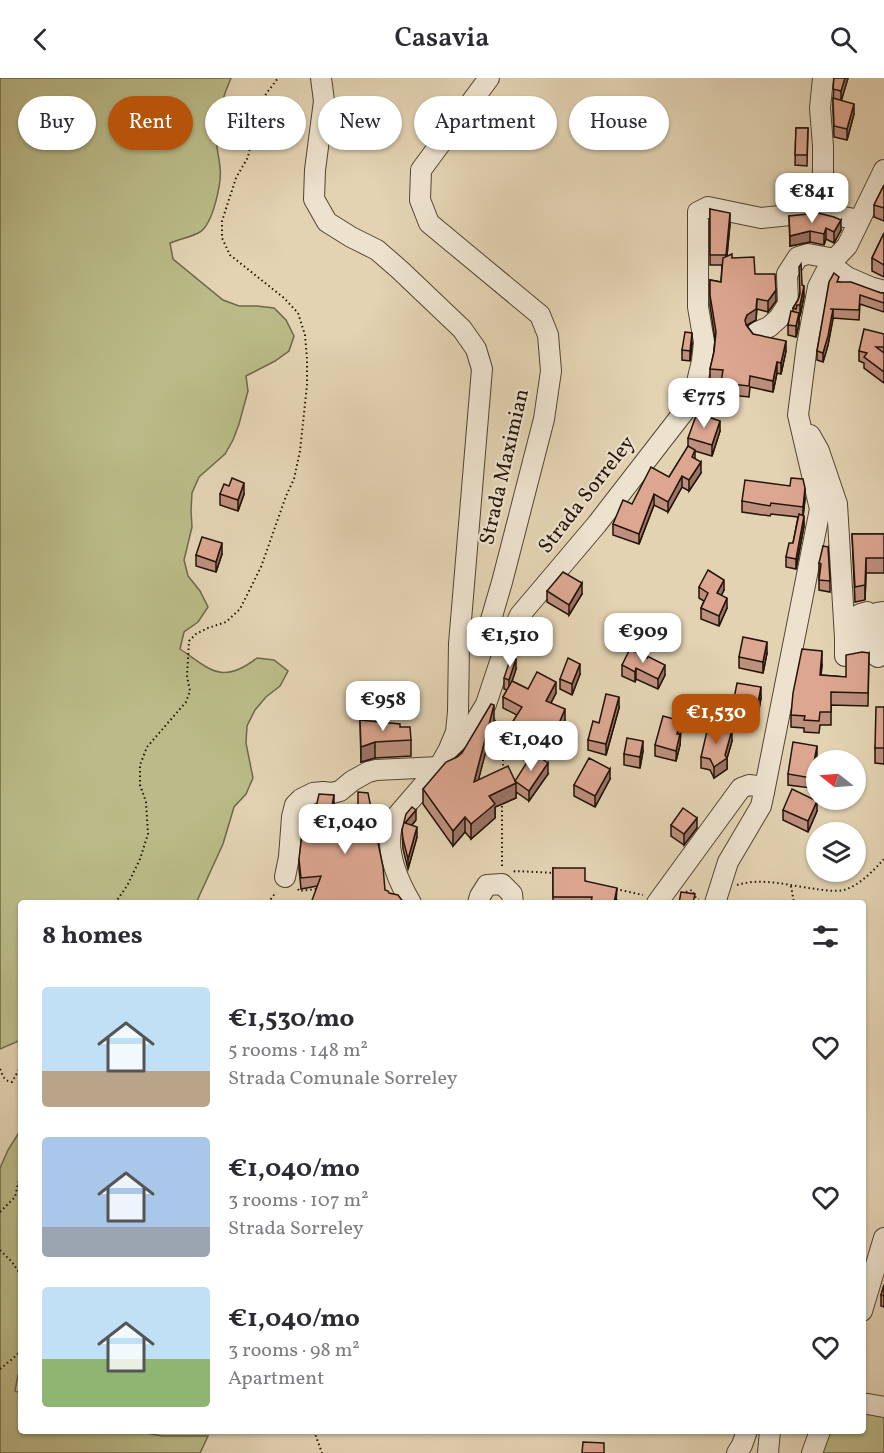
<!DOCTYPE html>
<html lang="en">
<head>
<meta charset="utf-8">
<style>
	body { margin:0; font-family:Vollkorn,serif; background:#f7f7f7; color:#2b2b33; height:100vh; display:flex; flex-direction:column; font-size:22px; white-space:nowrap }
	* { box-sizing:border-box; margin:0 }
	p { font-size:20px; color:#7c7c81 }
	.icon { flex:none; width:33px; height:33px; fill:none; stroke:currentColor; stroke-width:2; stroke-linecap:round; stroke-linejoin:round }
	.map { position:relative; flex:1; overflow:hidden }
	.drawer { position:absolute; left:18px; top:822px; width:848px; height:534px; display:flex; flex-direction:column; background:#fff; border-radius:6px; box-shadow:0 2px 4px #0004 }
	.drawer>* { flex:none }
	.top-card { position:absolute; left:18px; top:18px; width:849px; height:54px; display:flex; gap:12px }
	.needle { width:39px; rotate:287deg }
	.fabs { position:absolute; left:806px; top:672px; display:grid; gap:12px }
	.fabs a { display:grid; place-items:center; width:60px; height:60px; border-radius:50%; background:#fff; box-shadow:0 2px 4px #0004; font-size:30px }
	.price { position:absolute; translate:-50% -51px; padding:0 14px; border-radius:12px; background:#fff; color:#222; font-size:20px; line-height:39px; filter:drop-shadow(0 2px 3px #0008) }
	.price::after { content:''; position:absolute; left:50%; top:36px; width:18px; height:14px; margin-left:-9px; background:inherit; clip-path:polygon(0 0,100% 0,50% 100%) }
	.price.active { background:#b45309; color:#fff }
	ul { padding:0; list-style:none }
	li { display:flex; align-items:center; gap:18px; height:150px; padding:0 24px }
	li span { display:grid; place-items:center; flex:none; width:168px; height:120px; border-radius:6px; color:#555 }
	li>.icon { margin-inline-start:auto }
	span .icon { width:72px; height:72px; fill:#fffc; stroke-width:1 }
	li b { font-size:26px }
	h2 { display:flex; justify-content:space-between; align-items:center; height:72px; padding:0 24px; font-size:26px }
	.pill { padding:0 21px; border-radius:27px; background:#fff; box-shadow:0 2px 4px #0004; font-size:21px; line-height:54px }
	.pill.active { background:#b45309; color:#fff }
	header { display:flex; justify-content:space-between; align-items:center; height:78px; padding:0 24px; background:#fff; font-size:27px; font-weight:600 }
	.map>svg:first-child { display:block }
</style>
</head>
<body>
<header><svg class="icon" aria-label="back" viewBox="0 0 24 24"><path d="M15 5l-7 7 7 7"/></svg>Casavia<svg class="icon" aria-label="search" viewBox="0 0 24 24"><circle cx="10" cy="10" r="6"/><path d="M15 15l6 6"/></svg></header>
<div class="map">
<svg width="884" height="1375" viewBox="0 0 884 1375">
	<rect width="100%" height="100%" fill="#e3d3b3"/>
	<filter id="stains"><feTurbulence type="fractalNoise" baseFrequency=".00333" numOctaves="4"/><feColorMatrix values="0 0 0 0 .2 0 0 0 0 .09 0 0 0 0 .02 0 0 0 .5 -.17"/></filter>
	<radialGradient id="worn" r=".72"><stop offset=".6" stop-color="#630" stop-opacity="0"/><stop offset="1" stop-color="#630" stop-opacity=".3"/></radialGradient>
	<g fill="#babb88" stroke="#6e6848" stroke-width="1.5">
		<path d="M 0,0 L 231,0 C 224,16 218,35 216,53 C 215,66 219,77 220,89 C 222,104 213,146 200,154 C 192,159 179,161 170,165 L 173,181 L 223,222 L 239,228 L 257,228 L 274,230 L 286,242 L 294,258 L 289,273 L 275,283 L 246,298 L 248,313 L 239,346 L 233,362 L 225,376 L 199,399 L 192,415 L 191,433 L 192,449 L 184,482 L 188,498 L 200,513 L 208,529 L 198,544 L 184,554 L 180,571 C 211,592 222,607 257,580 L 274,582 L 288,593 L 280,608 L 266,619 L 255,632 L 247,648 L 246,665 L 253,700 L 246,716 L 234,729 L 223,766 L 196,825 L 21,825 L 21,962 L 0,971 Z"/>
		<polygon points="18,1056 21,1058 21,1294 18,1297 15,1313 21,1315 21,1353 135,1353 162,1358 208,1358 200,1375 0,1375 0,1090 8,1072"/>
		<polygon points="863,1330 884,1334 884,1375 819,1375 826,1353 862,1353"/>
	</g>
	<g fill="none" stroke-linecap="round" stroke-linejoin="round">
		<g stroke="#534432" stroke-width="22">
			<g id="minor">
				<path d="M 321,0 L 324,23 L 315,92 L 314,121 L 327,144 L 351,159 L 377,172 L 400,192 L 462,251 L 476,271 L 482,291 L 459,566 L 458,634 L 456,654 L 449,671 L 439,689 L 395,740 C 382,767 397,801 411,825"/>
				<polyline points="489,0 421,92 420,122 429,145 540,237 548,257 551,293 544,341 502,504 490,545 493,564 504,572"/>
				<polyline points="795,136 823,98 823,68 820,30 823,0"/>
				<polyline points="830,186 847,199 870,209 884,213"/>
				<polyline points="757,254 769,249 779,240 788,226 787,196 798,179 808,176 835,181"/>
				<polyline points="810,357 819,373 837,426 845,560 845,578 863,574 860,536 867,534 872,575 878,579 879,557 877,535 884,534"/>
				<polyline points="764,714 820,431 798,337 807,267 818,209 830,186 847,168 884,92"/>
				<polyline points="285,799 289,779 292,739 295,727 301,721 313,715 323,714 332,715 340,713 352,703 368,694 376,692 439,689 452,683 486,626 504,572 520,537 597,446 686,331 696,308 702,283 704,264 698,229 698,134 708,129 761,140 819,134 859,142"/>
				<polyline points="478,825 480,818 487,807 502,806 512,816 513,825"/>
				<polyline points="657,825 741,710 749,707 757,708 764,714 761,728 728,784 715,825"/>
				<polyline points="862,1233 884,1160"/>
				<polyline points="862,1325 884,1329"/>
				<polyline points="737,1375 742,1367 747,1353"/>
				<polyline points="768,1375 770,1353"/>
				<polyline points="812,1375 820,1353"/>
			</g>
		</g>
		<g stroke="#231407" stroke-width="2" stroke-dasharray="1.5 3" stroke-linecap="butt">
			<polyline points="495,642 503,676 503,692"/>
			<polyline points="502,788 502,725"/>
			<polyline points="514,794 515,793 556,795"/>
			<path d="M 737,807 C 762,799 791,808 816,811 C 824,812 835,814 844,812 C 860,807 873,793 884,781"/>
			<polyline points="791,808 794,825"/>
			<polyline points="298,811 299,813 317,811"/>
			<polyline points="616,811 643,817"/>
			<polyline points="686,814 692,812 696,820 699,821"/>
			<polyline points="115,825 127,808 140,781 148,756 146,724 140,707 140,687 147,669 186,624 190,613 187,598 189,563 196,556 208,550 226,544 240,531 261,489 286,418 294,401 300,373 307,307 307,281 305,257 298,235 284,220 230,177 222,160 222,143 236,100 248,79 258,33 266,16 278,0"/>
			<polyline points="268,825 276,814"/>
			<path d="M 0,991 C 3,998 4,1003 12,1004 L 21,988"/>
			<polyline points="862,1107 862,1112"/>
			<polyline points="0,1134 15,1119 21,1092"/>
			<polyline points="0,1172 12,1184 21,1197"/>
			<polyline points="0,1291 17,1277 21,1270"/>
			<polyline points="314,1353 322,1375"/>
		</g>
		<use href="#minor" stroke="#ede2ce" stroke-width="20"/>
	</g>
	<g fill="#bd8f7d" stroke="#231407" stroke-width="1.5">
		<polygon points="834,0 848,0 841,22 854,36 847,62 834,59 833,30"/>
		<polygon points="796,50 808,50 807,88 795,87"/>
		<polygon points="884,107 884,143 874,139 874,127"/>
		<polygon points="710,131 730,146 727,178 732,180 755,196 776,223 768,234 757,231 756,242 747,248 753,256 786,273 781,296 777,295 773,314 750,309 749,319 721,316 721,302 710,301 710,291 714,274 715,261 710,228 710,202 721,204 722,187 710,187"/>
		<polygon points="789,138 841,152 834,165 826,161 824,167 810,164 790,168"/>
		<polygon points="884,155 884,199 872,193 872,180"/>
		<polygon points="839,204 881,215 884,215 884,234 860,226 859,242 833,240 828,267 823,284 817,282 817,273"/>
		<polygon points="802,207 804,218 800,238 799,238 799,246 796,259 788,257 788,247 793,234 793,230 798,222"/>
		<polygon points="884,256 884,305 864,290 864,285 859,283 859,273"/>
		<polygon points="692,266 690,283 682,282 682,272"/>
		<polygon points="720,353 712,378 695,373 695,381 701,395 689,413 682,409 668,434 654,427 639,466 613,457 613,446 632,426 669,399 688,369 688,360"/>
		<polygon points="220,416 244,416 238,433 220,427"/>
		<polygon points="805,421 803,437 804,448 796,491 786,489 786,479 793,465 798,439 771,436 770,438 742,434 742,423"/>
		<polygon points="852,456 884,456 884,495 866,495 865,522 855,524"/>
		<polygon points="828,469 830,503 830,514 819,512 819,485"/>
		<polygon points="222,476 216,494 196,488 196,477"/>
		<polygon points="699,509 724,512 721,517 727,530 719,548 701,541 701,530 704,523 699,520"/>
		<polygon points="547,513 582,516 569,537 547,524"/>
		<polygon points="767,575 763,595 739,590 739,579"/>
		<polygon points="869,575 868,628 831,627 831,647 820,647 819,655 804,654 804,650 791,649 791,637 822,586 821,597 846,599"/>
		<polygon points="622,587 665,597 658,611 636,601 635,604 622,598"/>
		<polygon points="516,591 512,603 528,611 556,615 551,625 565,642 557,661 543,654 526,683 511,675 511,665 514,657 512,656 512,645 517,637 503,630 503,619 507,612 504,611 504,600"/>
		<polygon points="580,596 572,617 560,611 560,601"/>
		<polygon points="761,620 756,647 732,642 732,631"/>
		<polygon points="884,629 884,686 875,685 875,670"/>
		<polygon points="619,630 606,677 588,672 588,662 599,645"/>
		<polygon points="360,642 400,649 411,662 411,678 375,680 361,684"/>
		<polygon points="494,642 478,702 515,703 548,696 529,723 516,714 516,720 495,729 495,740 471,761 465,754 453,768 423,726 423,711"/>
		<polygon points="681,653 680,667 676,683 655,678 655,667"/>
		<polygon points="732,663 727,680 727,691 714,700 710,692 701,690 701,679"/>
		<polygon points="643,673 640,690 624,687 624,676"/>
		<polygon points="817,679 811,710 788,707 788,696"/>
		<polygon points="610,701 595,729 574,718 574,707"/>
		<polygon points="368,715 317,808 301,811 299,791 299,781 315,756 313,745 313,735 334,727 333,732 358,729"/>
		<polygon points="783,732 817,733 808,754 783,742"/>
		<polygon points="416,742 412,747 417,759 408,791 403,771 402,752"/>
		<polygon points="671,747 697,750 684,767 671,758"/>
		<polygon points="553,790 585,803 617,822 616,825 553,825"/>
		<polygon points="884,1207 884,1229 881,1228 881,1217"/>
	</g>
	<g fill="#9a7466" stroke="#231407" stroke-width="1.5">
		<polygon points="845,0 848,0 841,24 841,13"/>
		<polygon points="854,26 854,36 847,62 847,51"/>
		<polygon points="730,135 730,146 726,187 726,177"/>
		<polygon points="841,142 841,152 834,165 834,154"/>
		<polygon points="826,150 826,161 824,167 824,156"/>
		<polygon points="810,153 810,164 790,168 790,158"/>
		<polygon points="804,208 804,218 800,238 800,227"/>
		<polygon points="776,212 776,223 768,234 768,223"/>
		<polygon points="757,221 756,242 747,247 745,253 745,242 747,237"/>
		<polygon points="833,231 833,241 828,267 823,284 823,275"/>
		<polygon points="799,235 799,246 796,259 796,248"/>
		<polygon points="692,255 692,266 690,283 690,273"/>
		<polygon points="786,263 786,273 781,296 781,285"/>
		<polygon points="777,284 777,295 773,314 773,303"/>
		<polygon points="720,343 720,353 712,378 712,367"/>
		<polygon points="701,384 701,395 689,413 689,402"/>
		<polygon points="682,398 682,409 668,434 668,424"/>
		<polygon points="244,405 244,416 238,433 238,422"/>
		<polygon points="805,410 805,421 803,440 803,429"/>
		<polygon points="654,416 654,427 639,466 639,456"/>
		<polygon points="804,438 804,448 796,491 796,481"/>
		<polygon points="222,465 222,476 216,494 216,484"/>
		<polygon points="866,480 866,495 865,522 865,507"/>
		<polygon points="724,502 724,512 717,526 717,515"/>
		<polygon points="582,505 582,516 569,537 569,527"/>
		<polygon points="727,520 727,530 719,548 719,538"/>
		<polygon points="767,564 767,575 763,595 763,584"/>
		<polygon points="822,573 822,586 820,609 820,597"/>
		<polygon points="516,581 516,591 509,613 509,602"/>
		<polygon points="580,586 580,596 572,617 572,606"/>
		<polygon points="665,587 665,597 658,611 658,601"/>
		<polygon points="636,590 636,601 635,604 635,594"/>
		<polygon points="556,604 556,615 546,634 546,623"/>
		<polygon points="761,609 761,620 756,647 756,636"/>
		<polygon points="619,619 619,630 606,677 606,666"/>
		<polygon points="494,627 494,642 474,719 474,704"/>
		<polygon points="565,631 565,642 557,661 557,650"/>
		<polygon points="681,643 680,667 676,683 677,656"/>
		<polygon points="543,644 543,654 526,683 526,672"/>
		<polygon points="732,652 732,663 727,680 727,691 714,700 714,689 725,677"/>
		<polygon points="643,663 643,673 640,690 640,679"/>
		<polygon points="375,664 375,680 361,684 361,669"/>
		<polygon points="817,668 817,679 811,710 811,700"/>
		<polygon points="548,685 548,696 529,723 529,713"/>
		<polygon points="610,691 610,701 595,729 595,718"/>
		<polygon points="516,705 516,720 495,729 495,740 471,761 471,746 489,718"/>
		<polygon points="334,717 334,727 331,743 331,733"/>
		<polygon points="817,723 817,733 808,754 808,743"/>
		<polygon points="416,732 416,742 405,755 405,745"/>
		<polygon points="465,739 465,754 453,768 453,753"/>
		<polygon points="697,740 697,750 684,767 684,756"/>
		<polygon points="417,749 417,759 408,791 408,781"/>
		<polygon points="617,810 616,825 614,825"/>
	</g>
	<g fill="#dca691" stroke="#231407" stroke-width="1.5">
		<polygon points="834,0 845,0 841,13 833,11"/>
		<polygon points="833,20 854,26 847,51 834,48"/>
		<polygon points="796,50 808,50 807,77 795,77"/>
		<polygon points="884,107 884,130 874,127"/>
		<polygon points="710,131 730,135 726,177 710,177"/>
		<polygon points="818,135 834,139 841,142 834,154 826,150 824,156 810,153 790,158 789,138"/>
		<polygon points="884,155 884,187 872,180"/>
		<polygon points="732,176 732,180 754,179 755,196 775,196 776,212 768,223 757,221 756,231 747,237 745,242 746,247 753,256 786,263 781,285 777,284 773,303 750,298 749,308 721,305 723,292 710,291 714,274 716,254 710,217 710,202 721,204 723,180"/>
		<polygon points="801,186 802,207 804,208 800,227 797,227 796,231 793,230 798,222 800,216 799,189"/>
		<polygon points="834,195 839,199 837,204 851,204 881,215 884,215 884,225 860,217 859,232 830,231 833,231 828,258 823,275 817,273 829,204"/>
		<polygon points="791,233 799,235 796,248 788,247"/>
		<polygon points="864,251 884,256 884,269 876,269 884,275 884,294 864,279 867,275 859,273"/>
		<polygon points="685,254 692,255 690,273 682,272"/>
		<polygon points="697,335 720,343 712,367 688,360"/>
		<polygon points="688,368 695,372 692,379 701,384 689,402 682,398 668,424 654,416 639,456 613,446 623,422 632,426 651,389 669,399"/>
		<polygon points="232,400 244,405 238,422 220,416 224,406 229,408"/>
		<polygon points="791,400 803,401 805,410 803,429 771,425 770,428 742,423 745,402 790,408"/>
		<polygon points="799,436 804,438 796,481 786,479 789,465 793,465"/>
		<polygon points="852,456 884,456 884,480 866,480 865,507 855,509"/>
		<polygon points="202,459 222,465 216,484 196,477"/>
		<polygon points="823,468 828,469 830,503 819,502 821,486 819,485"/>
		<polygon points="708,492 724,502 717,515 727,520 719,538 701,530 708,515 699,509"/>
		<polygon points="563,494 582,505 569,527 547,513"/>
		<polygon points="743,559 767,564 763,584 739,579"/>
		<polygon points="630,571 647,580 647,578 665,587 658,601 636,590 635,594 622,587"/>
		<polygon points="802,571 822,573 820,597 846,599 846,577 862,574 869,575 868,615 831,614 831,634 820,634 819,643 804,642 805,638 791,637 793,615"/>
		<polygon points="511,579 516,581 509,602 504,600"/>
		<polygon points="568,580 580,586 572,606 560,601"/>
		<polygon points="537,594 556,604 546,623 565,631 557,650 543,644 526,672 511,665 518,649 512,645 522,629 503,619 512,603 528,611"/>
		<polygon points="737,605 761,609 756,636 732,631"/>
		<polygon points="606,616 619,619 606,666 588,662 593,643 599,645"/>
		<polygon points="491,626 494,627 474,704 508,688 516,705 489,718 495,726 471,746 465,739 453,753 423,711 446,684 457,679 462,675"/>
		<polygon points="876,629 884,629 884,670 875,670"/>
		<polygon points="663,638 681,643 677,656 680,656 676,673 655,667"/>
		<polygon points="360,642 400,646 400,649 410,649 411,662 375,664 361,669"/>
		<polygon points="715,648 732,652 725,677 727,680 714,689 710,681 701,679 707,653 714,654"/>
		<polygon points="627,660 643,663 640,679 624,676"/>
		<polygon points="793,664 817,668 811,700 788,696"/>
		<polygon points="533,675 548,685 529,713 515,703"/>
		<polygon points="589,680 610,691 595,718 574,707"/>
		<polygon points="792,711 817,723 808,743 783,732"/>
		<polygon points="358,714 368,715 383,789 385,812 388,813 389,815 398,817 404,825 311,825 321,798 301,800 299,781 302,756 317,755 313,735 315,734 319,716 334,717 331,733 358,729"/>
		<polygon points="412,729 416,732 405,745 417,749 408,781 403,761 402,752 406,736"/>
		<polygon points="683,730 697,740 684,756 671,747"/>
		<polygon points="553,790 585,790 585,803 617,810 614,825 591,825 592,819 553,819"/>
		<polygon points="681,814 695,816 693,825 679,825"/>
		<polygon points="884,1207 884,1218 881,1217"/>
		<polygon points="583,1364 604,1365 604,1375 582,1375"/>
	</g>
	<g text-anchor="middle" dominant-baseline="central" stroke-width="4.5" stroke-linejoin="round" paint-order="stroke">
		<g font-size="21" fill="#231407" stroke="#ede2ce">
			<text transform="translate(505 389) rotate(-77)">Strada Maximian</text>
			<text transform="translate(587 417) rotate(-52)">Strada Sorreley</text>
		</g>
	</g>
	<rect width="100%" height="100%" filter="url(#stains)"/>
	<rect width="100%" height="100%" fill="url(#worn)"/>
</svg>
<div class="fabs">
<a><svg class="needle" viewBox="-14 -14 28 28"><path d="M0-13l5 13h-10z" fill="#e53935"/><path d="M0 13l5-13h-10z" fill="#7c7c81"/></svg></a>
<a><svg class="icon" aria-label="layers" viewBox="0 0 24 24"><path d="M12 4l9 5-9 5-9-5zM3 14l9 5 9-5"/></svg></a>
</div>
<b class="price" style="left:812px;top:146px">€841</b>
<b class="price" style="left:704px;top:351px">€775</b>
<b class="price" style="left:643px;top:586px">€909</b>
<b class="price" style="left:510px;top:590px">€1,510</b>
<b class="price" style="left:383px;top:654px">€958</b>
<b class="price active" style="left:716px;top:667px">€1,530</b>
<b class="price" style="left:531px;top:694px">€1,040</b>
<b class="price" style="left:345px;top:777px">€1,040</b>
<div class="top-card">
<a class="pill">Buy</a>
<a class="pill active">Rent</a>
<a class="pill">Filters</a>
<a class="pill">New</a>
<a class="pill">Apartment</a>
<a class="pill">House</a>
</div>
<section class="drawer">
<h2>8 homes<svg class="icon" aria-label="filters" viewBox="0 0 24 24"><path d="M4 7h16M4 17h16"/><circle cx="9" cy="7" r="2"/><circle cx="15" cy="17" r="2"/></svg></h2>
<ul>
<li><span style="background:linear-gradient(#bfe0f5 70%,#b9a48a 0)"><svg class="icon" aria-label="home" viewBox="0 0 24 24"><path d="M3 11l9-7 9 7M6 9v11h12V9"/></svg></span><div><b>€1,530/mo</b><p>5 rooms · 148 m²</p><p>Strada Comunale Sorreley</p></div><svg class="icon" aria-label="heart" viewBox="0 0 24 24"><path d="M12 20l-8-8c-3-5 5-10 8-4 3-6 11-1 8 4z"/></svg></li>
<li><span style="background:linear-gradient(#a9c7e8 75%,#9aa5b1 0)"><svg class="icon" aria-label="home" viewBox="0 0 24 24"><path d="M3 11l9-7 9 7M6 9v11h12V9"/></svg></span><div><b>€1,040/mo</b><p>3 rooms · 107 m²</p><p>Strada Sorreley</p></div><svg class="icon" aria-label="heart" viewBox="0 0 24 24"><path d="M12 20l-8-8c-3-5 5-10 8-4 3-6 11-1 8 4z"/></svg></li>
<li><span style="background:linear-gradient(#bfe0f5 60%,#8fb573 0)"><svg class="icon" aria-label="home" viewBox="0 0 24 24"><path d="M3 11l9-7 9 7M6 9v11h12V9"/></svg></span><div><b>€1,040/mo</b><p>3 rooms · 98 m²</p><p>Apartment</p></div><svg class="icon" aria-label="heart" viewBox="0 0 24 24"><path d="M12 20l-8-8c-3-5 5-10 8-4 3-6 11-1 8 4z"/></svg></li>
</ul>
</section>
</div>
</body>
</html>
